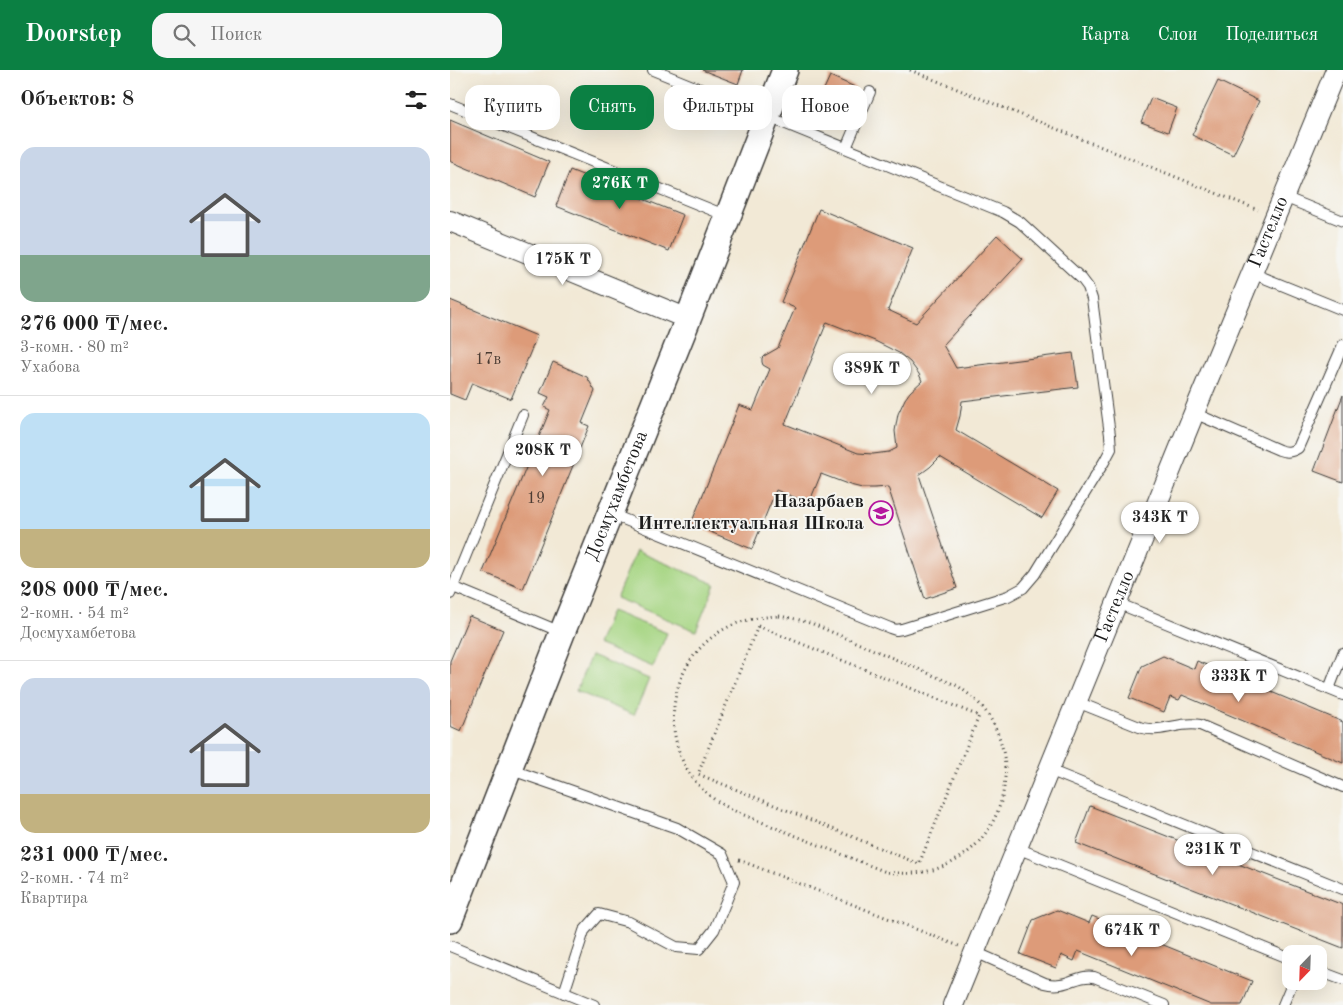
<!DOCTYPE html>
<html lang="ru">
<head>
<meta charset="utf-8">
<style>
	body { margin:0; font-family:"Old Standard TT",serif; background:#f6f6f6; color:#222; height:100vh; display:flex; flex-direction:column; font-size:19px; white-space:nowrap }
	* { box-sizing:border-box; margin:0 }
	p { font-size:16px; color:#767676 }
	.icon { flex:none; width:28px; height:28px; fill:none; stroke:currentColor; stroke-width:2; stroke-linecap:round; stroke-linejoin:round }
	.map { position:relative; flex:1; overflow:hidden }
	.side { display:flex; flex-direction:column; background:#fff; width:450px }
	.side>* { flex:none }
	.guide { position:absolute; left:15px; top:15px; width:475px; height:45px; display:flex; gap:10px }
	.needle { width:32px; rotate:203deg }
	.controls { position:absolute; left:832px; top:875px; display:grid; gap:10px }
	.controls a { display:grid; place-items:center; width:45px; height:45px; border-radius:10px; background:#fff; box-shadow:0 5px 20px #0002; font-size:25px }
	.price { position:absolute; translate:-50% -42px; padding:0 11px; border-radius:18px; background:#fff; color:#222; font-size:16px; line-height:32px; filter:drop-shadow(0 1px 2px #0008) }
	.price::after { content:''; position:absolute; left:50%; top:30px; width:15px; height:11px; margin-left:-8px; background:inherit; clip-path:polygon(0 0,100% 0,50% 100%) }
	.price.on { background:#0b8043; color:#fff }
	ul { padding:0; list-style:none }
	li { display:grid; align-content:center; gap:10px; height:265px; padding:0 20px }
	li+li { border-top:1px solid #e0e0e0 }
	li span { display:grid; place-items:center; height:155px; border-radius:15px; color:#555 }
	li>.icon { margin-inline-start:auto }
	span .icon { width:90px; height:90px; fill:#fffc; stroke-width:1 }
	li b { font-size:21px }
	h2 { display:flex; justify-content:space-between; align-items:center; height:60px; padding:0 20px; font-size:21px }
	.pill { padding:0 18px; border-radius:15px; background:#fff; box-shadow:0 5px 20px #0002; font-size:18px; line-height:45px }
	.pill.on { background:#0b8043; color:#fff }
	header { display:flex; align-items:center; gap:30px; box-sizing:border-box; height:70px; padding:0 25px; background:#0b8043; color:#fff }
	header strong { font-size:24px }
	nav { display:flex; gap:28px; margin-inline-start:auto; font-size:18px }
	.search { width:350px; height:45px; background:#f6f6f6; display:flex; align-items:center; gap:12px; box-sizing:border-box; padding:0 18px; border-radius:15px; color:#767676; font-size:19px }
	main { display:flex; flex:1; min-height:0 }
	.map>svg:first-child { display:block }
</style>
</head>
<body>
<header>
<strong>Doorstep</strong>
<div class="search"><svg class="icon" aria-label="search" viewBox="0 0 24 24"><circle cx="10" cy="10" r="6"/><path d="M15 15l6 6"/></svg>Поиск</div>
<nav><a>Карта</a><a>Слои</a><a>Поделиться</a></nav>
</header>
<main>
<section class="side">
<h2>Объектов: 8<svg class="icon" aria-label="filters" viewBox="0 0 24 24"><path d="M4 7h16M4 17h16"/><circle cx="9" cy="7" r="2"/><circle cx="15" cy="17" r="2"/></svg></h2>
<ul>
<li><span style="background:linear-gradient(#c9d6e8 70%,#7fa58c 0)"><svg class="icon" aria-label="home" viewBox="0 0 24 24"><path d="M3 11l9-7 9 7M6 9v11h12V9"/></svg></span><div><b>276 000 ₸/мес.</b><p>3-комн. · 80 m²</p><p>Ухабова</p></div></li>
<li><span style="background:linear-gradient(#bfe0f5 75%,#c2b280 0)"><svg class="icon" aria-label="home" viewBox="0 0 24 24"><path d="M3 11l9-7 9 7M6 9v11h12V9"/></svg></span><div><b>208 000 ₸/мес.</b><p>2-комн. · 54 m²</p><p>Досмухамбетова</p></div></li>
<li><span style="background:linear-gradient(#c9d6e8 75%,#c2b280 0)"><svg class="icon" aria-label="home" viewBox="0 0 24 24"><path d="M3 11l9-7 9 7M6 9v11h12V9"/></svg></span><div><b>231 000 ₸/мес.</b><p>2-комн. · 74 m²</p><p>Квартира</p></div></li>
</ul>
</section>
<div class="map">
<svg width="893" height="935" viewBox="0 0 893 935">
	<rect width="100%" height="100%" fill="#f6f6f2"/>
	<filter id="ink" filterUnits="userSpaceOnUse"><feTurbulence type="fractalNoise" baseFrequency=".02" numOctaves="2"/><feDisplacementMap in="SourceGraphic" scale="10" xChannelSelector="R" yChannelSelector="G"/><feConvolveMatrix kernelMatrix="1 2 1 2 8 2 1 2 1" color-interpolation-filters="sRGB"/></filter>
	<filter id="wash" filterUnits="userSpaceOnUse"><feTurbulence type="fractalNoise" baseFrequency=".0096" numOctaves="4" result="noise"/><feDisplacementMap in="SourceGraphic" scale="20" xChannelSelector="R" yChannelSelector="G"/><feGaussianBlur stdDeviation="1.12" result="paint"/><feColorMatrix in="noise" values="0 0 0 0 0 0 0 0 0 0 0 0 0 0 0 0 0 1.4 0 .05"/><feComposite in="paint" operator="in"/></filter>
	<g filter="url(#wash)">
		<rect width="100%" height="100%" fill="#f2e9d6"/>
		<g fill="#a7d684" stroke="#627950">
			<polygon points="186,481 265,514 246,561 166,528"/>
			<polygon points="161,541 217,563 203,597 147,574"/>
			<polygon points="141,585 199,609 184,645 126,621"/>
		</g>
		<g id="blocks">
			<g fill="#dd9b79" fill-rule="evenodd">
				<polygon points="252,0 293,0 288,14"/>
				<polygon points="380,6 405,17 390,50 365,39"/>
				<polygon points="768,11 809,31 783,85 742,65"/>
				<polygon points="701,28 727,38 718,62 691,52"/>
				<polygon points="0,50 99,92 85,127 0,91"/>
				<polygon points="120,100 233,145 219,181 106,136"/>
				<path d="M 369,139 L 463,178 L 438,240 L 466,253 L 547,165 L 573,189 L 493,275 L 500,287 L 506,298 L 623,283 L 628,317 L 512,331 L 510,346 L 506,360 L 608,421 L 592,448 L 490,387 L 480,397 L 469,405 L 507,518 L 475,529 L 438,417 L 424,418 L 412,418 L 400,415 L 371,404 L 359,433 L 326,420 L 302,479 L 241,454 L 289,335 L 303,340 L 320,299 L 313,295 L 312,292 L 312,288 L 314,286 L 328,278 L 345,238 L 331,232 ZM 377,252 L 425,271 L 449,283 L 460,292 L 469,304 L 472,311 L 460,322 L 455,329 L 448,344 L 445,361 L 447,378 L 439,382 L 423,384 L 408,383 L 335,354 Z"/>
				<polygon points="0,230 87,266 61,329 22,313 15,330 0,324"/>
				<polygon points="103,292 137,307 145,321 132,353 139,356 73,519 33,502 100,340 94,337 99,327 90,323"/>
				<polygon points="893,325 893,412 864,401"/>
				<polygon points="19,546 53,560 11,661 0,656 0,591"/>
				<polygon points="713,586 744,599 747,591 893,652 893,693 732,625 729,630 720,627 714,642 679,628 692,596"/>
				<polygon points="640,736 893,835 893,878 626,773"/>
				<polygon points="607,840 639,853 642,846 802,911 792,935 761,935 628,881 624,891 611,885 606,898 570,884 583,850"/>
			</g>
		</g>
	</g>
	<g filter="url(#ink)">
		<use href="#blocks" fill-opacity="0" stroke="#3c3b38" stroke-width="1"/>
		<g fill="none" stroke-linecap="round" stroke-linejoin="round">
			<g stroke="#3c3b38" stroke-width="12">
				<g id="service">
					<polyline points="0,34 277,146"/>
					<polyline points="396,78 420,22"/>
					<polyline points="834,127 893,151"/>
					<polyline points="802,203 893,240"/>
					<path d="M 744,343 L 829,380 C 837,383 841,382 848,378 L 893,275"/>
					<polyline points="161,444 440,558 446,560 452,559 558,526 573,518 585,504 654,392 661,379 660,365 642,229 638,217 632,209 570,152 553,142 203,0"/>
					<polyline points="3,517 111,562"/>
					<polyline points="0,524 73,345"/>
					<polyline points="667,533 893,625"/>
					<polyline points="879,619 893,583"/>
					<path d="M 627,632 L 692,658 C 714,663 729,651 750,655 L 893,717"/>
					<polyline points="59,699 108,716 227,758 272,784 284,812 264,860 249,879 226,877 179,852 149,844 134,861 114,923"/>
					<polyline points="599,700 893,819"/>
					<polyline points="567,778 841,889"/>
					<polyline points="0,876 144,935"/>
					<path d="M 525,882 L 595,913 C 618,919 625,904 644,907 L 714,935"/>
					<polyline points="869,901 893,910"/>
					<polyline points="833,935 843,911"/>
				</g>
			</g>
			<g stroke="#3c3b38" stroke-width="22">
				<g id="minor">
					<polyline points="0,151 238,249"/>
					<path id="s1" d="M 503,935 L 744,343 L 886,0"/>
				</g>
			</g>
			<g stroke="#3c3b38" stroke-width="28">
				<g id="tertiary">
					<path id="s2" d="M 0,850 L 112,563 L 238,249 L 335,0"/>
				</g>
			</g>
			<g stroke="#3c3b38" stroke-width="3" stroke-dasharray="1 4" stroke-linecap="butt">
				<polyline points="460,0 808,140"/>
				<path d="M 329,546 L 346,549 L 363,554 L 508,616 C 517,623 527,630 534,639 C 576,694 553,778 486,799 C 469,804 453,804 436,802 L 289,743 C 279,738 268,733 260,726 C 209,685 212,603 265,565 C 284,551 306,547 329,546 Z"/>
				<polygon points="308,556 529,646 469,794 248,704"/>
				<polyline points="289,790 509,876"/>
			</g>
			<use href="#service" stroke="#fff" stroke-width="10"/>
			<use href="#minor" stroke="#fff" stroke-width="20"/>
			<use href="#tertiary" stroke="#fff" stroke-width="25"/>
		</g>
	</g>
	<defs>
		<g id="school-ring" transform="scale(1.25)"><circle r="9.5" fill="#f6f6f2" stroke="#b5179e" stroke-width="1.5"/><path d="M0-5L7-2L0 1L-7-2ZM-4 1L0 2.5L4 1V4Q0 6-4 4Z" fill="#b5179e"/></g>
	</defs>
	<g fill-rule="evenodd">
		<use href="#school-ring" x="431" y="443"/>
	</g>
	<g text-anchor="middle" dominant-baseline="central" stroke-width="4" stroke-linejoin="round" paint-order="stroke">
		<g font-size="16" fill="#4c3c33">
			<text x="38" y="290">17в</text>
			<text x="86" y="429">19</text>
		</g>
		<g font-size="19" fill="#1c1c1c" stroke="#f6f6f2">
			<text stroke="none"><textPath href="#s1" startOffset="835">Гастелло</textPath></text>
			<text stroke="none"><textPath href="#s2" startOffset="456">Досмухамбетова</textPath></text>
			<text stroke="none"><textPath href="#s1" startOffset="430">Гастелло</textPath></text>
		</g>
		<g font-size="19" font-weight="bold" fill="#1c1c1c" stroke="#f6f6f2" text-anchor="end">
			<text x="414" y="432">Назарбаев<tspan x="414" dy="22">Интеллектуальная Школа</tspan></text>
		</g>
	</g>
</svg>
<div class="controls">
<a><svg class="needle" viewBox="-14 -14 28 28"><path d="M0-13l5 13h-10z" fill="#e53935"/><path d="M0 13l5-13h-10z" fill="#767676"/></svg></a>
</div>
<b class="price on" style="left:170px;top:140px">276K ₸</b>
<b class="price" style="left:113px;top:216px">175K ₸</b>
<b class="price" style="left:422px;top:325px">389K ₸</b>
<b class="price" style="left:93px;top:407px">208K ₸</b>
<b class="price" style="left:710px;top:474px">343K ₸</b>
<b class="price" style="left:789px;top:633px">333K ₸</b>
<b class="price" style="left:763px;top:806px">231K ₸</b>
<b class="price" style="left:682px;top:887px">674K ₸</b>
<div class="guide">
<a class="pill">Купить</a>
<a class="pill on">Снять</a>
<a class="pill">Фильтры</a>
<a class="pill">Новое</a>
</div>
</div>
</main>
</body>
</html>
